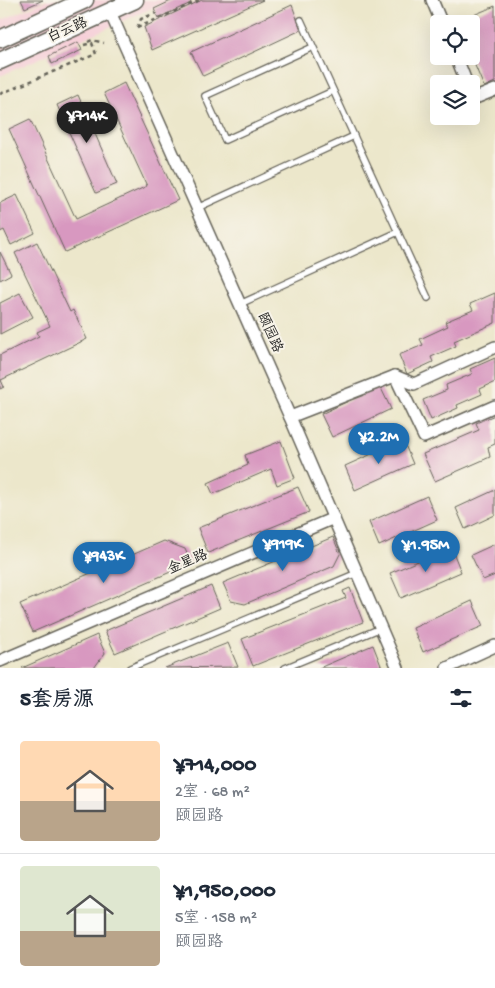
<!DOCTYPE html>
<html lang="zh">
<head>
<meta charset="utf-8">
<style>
	body { margin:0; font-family:"Gochi Hand","LXGW WenKai TC",sans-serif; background:#f2f2f3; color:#1f2937; height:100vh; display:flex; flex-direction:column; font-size:19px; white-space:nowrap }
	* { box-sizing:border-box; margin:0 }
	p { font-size:16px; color:#747a83 }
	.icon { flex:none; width:28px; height:28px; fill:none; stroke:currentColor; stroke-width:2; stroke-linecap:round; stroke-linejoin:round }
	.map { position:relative; height:668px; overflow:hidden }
	.details { display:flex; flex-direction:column; background:#fff; flex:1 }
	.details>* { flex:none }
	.fabs { position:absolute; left:430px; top:15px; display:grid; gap:10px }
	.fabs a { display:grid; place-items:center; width:50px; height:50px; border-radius:5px; background:#fff; box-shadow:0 5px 20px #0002; font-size:25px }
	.price { position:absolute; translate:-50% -42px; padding:0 11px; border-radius:18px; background:#1f6fb2; color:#fff; font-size:16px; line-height:32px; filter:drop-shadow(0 1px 2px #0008) }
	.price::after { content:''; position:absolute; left:50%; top:30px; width:15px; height:11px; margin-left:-8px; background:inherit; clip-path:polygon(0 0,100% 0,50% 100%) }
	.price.active { background:#222; color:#fff }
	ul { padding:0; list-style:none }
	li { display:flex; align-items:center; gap:15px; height:125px; padding:0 20px }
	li+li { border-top:1px solid #e0e1e3 }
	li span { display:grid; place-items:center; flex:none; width:140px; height:100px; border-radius:5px; color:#555 }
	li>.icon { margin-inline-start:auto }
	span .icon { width:60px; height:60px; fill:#fffc; stroke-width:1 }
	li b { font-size:21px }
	h2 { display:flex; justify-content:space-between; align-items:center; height:60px; padding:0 20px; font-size:21px }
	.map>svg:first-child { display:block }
</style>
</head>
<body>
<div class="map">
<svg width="495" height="668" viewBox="0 0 495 668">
	<rect width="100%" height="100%" fill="#f7f3e8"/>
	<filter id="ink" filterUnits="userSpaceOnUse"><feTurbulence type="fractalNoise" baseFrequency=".02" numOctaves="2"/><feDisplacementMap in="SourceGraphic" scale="10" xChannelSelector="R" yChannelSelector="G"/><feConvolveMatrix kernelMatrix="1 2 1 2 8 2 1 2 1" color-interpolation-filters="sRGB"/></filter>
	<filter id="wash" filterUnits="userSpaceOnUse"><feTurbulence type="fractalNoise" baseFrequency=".0096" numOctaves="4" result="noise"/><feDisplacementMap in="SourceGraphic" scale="20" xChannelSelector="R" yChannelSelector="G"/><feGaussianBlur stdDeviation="1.12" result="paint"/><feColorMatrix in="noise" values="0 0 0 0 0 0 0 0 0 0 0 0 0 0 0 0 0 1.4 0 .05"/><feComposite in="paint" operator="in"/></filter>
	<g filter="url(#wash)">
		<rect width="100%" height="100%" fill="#ece7cb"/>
		<polygon fill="#f6cfd8" points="47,0 170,0 0,76 0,21"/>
		<g id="blocks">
			<g fill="#d898c0">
				<polygon points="21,0 43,0 25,8"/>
				<polygon points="173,0 189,0 191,3 158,18 154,9"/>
				<polygon points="202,0 263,0 152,50 144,27"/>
				<polygon points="292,5 301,30 203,76 191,52"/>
				<polygon points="495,6 495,82 484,87 471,56 471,24 457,22"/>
				<polygon points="78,42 82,50 52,64 49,56"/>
				<polygon points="124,83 178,200 65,252 9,129 30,119 76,219 147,186 104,93"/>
				<polygon points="78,95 117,184 96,193 57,105"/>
				<polygon points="17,195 35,233 11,245 4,230 0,232 0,203"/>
				<polygon points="37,242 70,312 73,310 87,339 1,380 4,387 0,389 0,355 39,336 37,332 50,326 15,253"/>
				<polygon points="0,252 11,274 0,280"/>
				<polygon points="20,293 33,317 0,334 0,303"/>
				<polygon points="495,293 495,323 454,341 456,346 431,357 433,362 407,374 399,355 423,345 420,339 448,326 445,322 473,310 470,304"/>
				<polygon points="495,358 495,382 480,389 482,394 457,405 458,408 431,420 423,400 447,390 446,385 472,374 470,369"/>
				<polygon points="380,386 391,409 332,437 321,414"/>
				<polygon points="495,415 495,444 488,447 490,457 435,481 423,454 479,430 476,423"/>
				<polygon points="403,440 413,464 355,490 345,466"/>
				<polygon points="281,441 295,478 277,485 271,469 213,494 208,483 248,465 245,455"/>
				<polygon points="298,487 309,512 208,553 198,528"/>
				<polygon points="495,490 495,515 465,529 456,508"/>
				<polygon points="427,496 437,520 379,546 369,522"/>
				<polygon points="333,537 340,554 334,566 245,604 231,601 223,583"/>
				<polygon points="164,541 185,549 191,563 33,632 20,604"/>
				<polygon points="495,544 495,575 483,580 471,555"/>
				<polygon points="451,547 461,572 401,598 390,573"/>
				<polygon points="211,586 220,608 115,653 105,631"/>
				<polygon points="350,588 363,622 253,666 242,639 346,598 343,591"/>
				<polygon points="472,601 483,626 423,652 413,628"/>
				<polygon points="97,635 105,653 94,668 22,668"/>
				<polygon points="228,643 238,667 165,668"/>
				<polygon points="373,645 382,668 319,668"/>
			</g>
		</g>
	</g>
	<g filter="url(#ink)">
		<use href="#blocks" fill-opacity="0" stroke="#656359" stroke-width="1"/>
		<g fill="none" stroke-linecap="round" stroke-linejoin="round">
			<g stroke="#656359" stroke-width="8">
				<g id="service">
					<polyline points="301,20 428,298"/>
					<polyline points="313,47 205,96 225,140 333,91"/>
					<polyline points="197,208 354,136"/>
					<polyline points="240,304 398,232"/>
					<polyline points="130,668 357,573"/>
					<polyline points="285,668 381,628"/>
				</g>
			</g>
			<g stroke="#656359" stroke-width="14">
				<g id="minor">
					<polyline points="432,0 442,24"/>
					<polyline points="110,12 290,417 398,668"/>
					<polyline points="456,56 467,84"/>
					<polyline points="471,94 473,99 495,90"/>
					<polyline points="395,376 424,437 495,406"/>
					<polyline points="290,417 395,376 414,384 495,347"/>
					<polyline points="0,661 334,518"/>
					<polyline points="447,668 495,646"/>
				</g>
			</g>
			<g stroke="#656359" stroke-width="19">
				<g id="secondary">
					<polyline points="0,39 85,0"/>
					<polyline points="0,61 135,0"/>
				</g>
			</g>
			<g stroke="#656359" stroke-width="2.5" stroke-dasharray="4 4" stroke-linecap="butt">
				<polyline points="137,28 200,0"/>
				<polyline points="137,28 141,19 156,13"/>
				<polyline points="88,42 92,40 104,43"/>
				<polyline points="0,94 96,54 92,43 80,46"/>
			</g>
			<use href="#service" stroke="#fff" stroke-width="5.5"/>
			<use href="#minor" stroke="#fff" stroke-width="11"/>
			<use href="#secondary" stroke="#fff" stroke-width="16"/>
		</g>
	</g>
	<g text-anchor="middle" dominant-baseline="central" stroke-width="4" stroke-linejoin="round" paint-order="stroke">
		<g font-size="14" fill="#1c1c1c" stroke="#f7f3e8">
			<text transform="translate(68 31) rotate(-24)">白云路</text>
			<text transform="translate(269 333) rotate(66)">颐园路</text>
			<text transform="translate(188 563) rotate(-23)">金星路</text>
		</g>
	</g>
</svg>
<div class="fabs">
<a><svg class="icon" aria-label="locate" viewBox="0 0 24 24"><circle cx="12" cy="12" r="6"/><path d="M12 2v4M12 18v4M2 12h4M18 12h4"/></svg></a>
<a><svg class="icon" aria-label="layers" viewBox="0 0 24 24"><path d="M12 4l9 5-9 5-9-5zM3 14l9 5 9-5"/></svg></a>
</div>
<b class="price active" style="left:87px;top:144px">¥714K</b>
<b class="price" style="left:379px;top:465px">¥2.2M</b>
<b class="price" style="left:283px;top:572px">¥919K</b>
<b class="price" style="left:426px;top:573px">¥1.95M</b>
<b class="price" style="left:104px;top:584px">¥943K</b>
</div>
<section class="details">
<h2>5套房源<svg class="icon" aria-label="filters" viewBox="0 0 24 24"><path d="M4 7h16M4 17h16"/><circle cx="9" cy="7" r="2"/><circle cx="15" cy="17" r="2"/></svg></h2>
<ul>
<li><span style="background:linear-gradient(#ffd9b3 60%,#b9a48a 0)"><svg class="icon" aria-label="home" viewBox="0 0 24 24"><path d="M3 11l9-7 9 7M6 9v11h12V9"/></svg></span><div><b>¥714,000</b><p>2室 · 68 m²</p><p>颐园路</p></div></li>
<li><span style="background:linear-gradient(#dfe7d0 65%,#b9a48a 0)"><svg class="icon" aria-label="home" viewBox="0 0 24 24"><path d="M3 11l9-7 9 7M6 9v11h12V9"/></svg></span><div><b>¥1,950,000</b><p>5室 · 158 m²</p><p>颐园路</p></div></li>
</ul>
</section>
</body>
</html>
